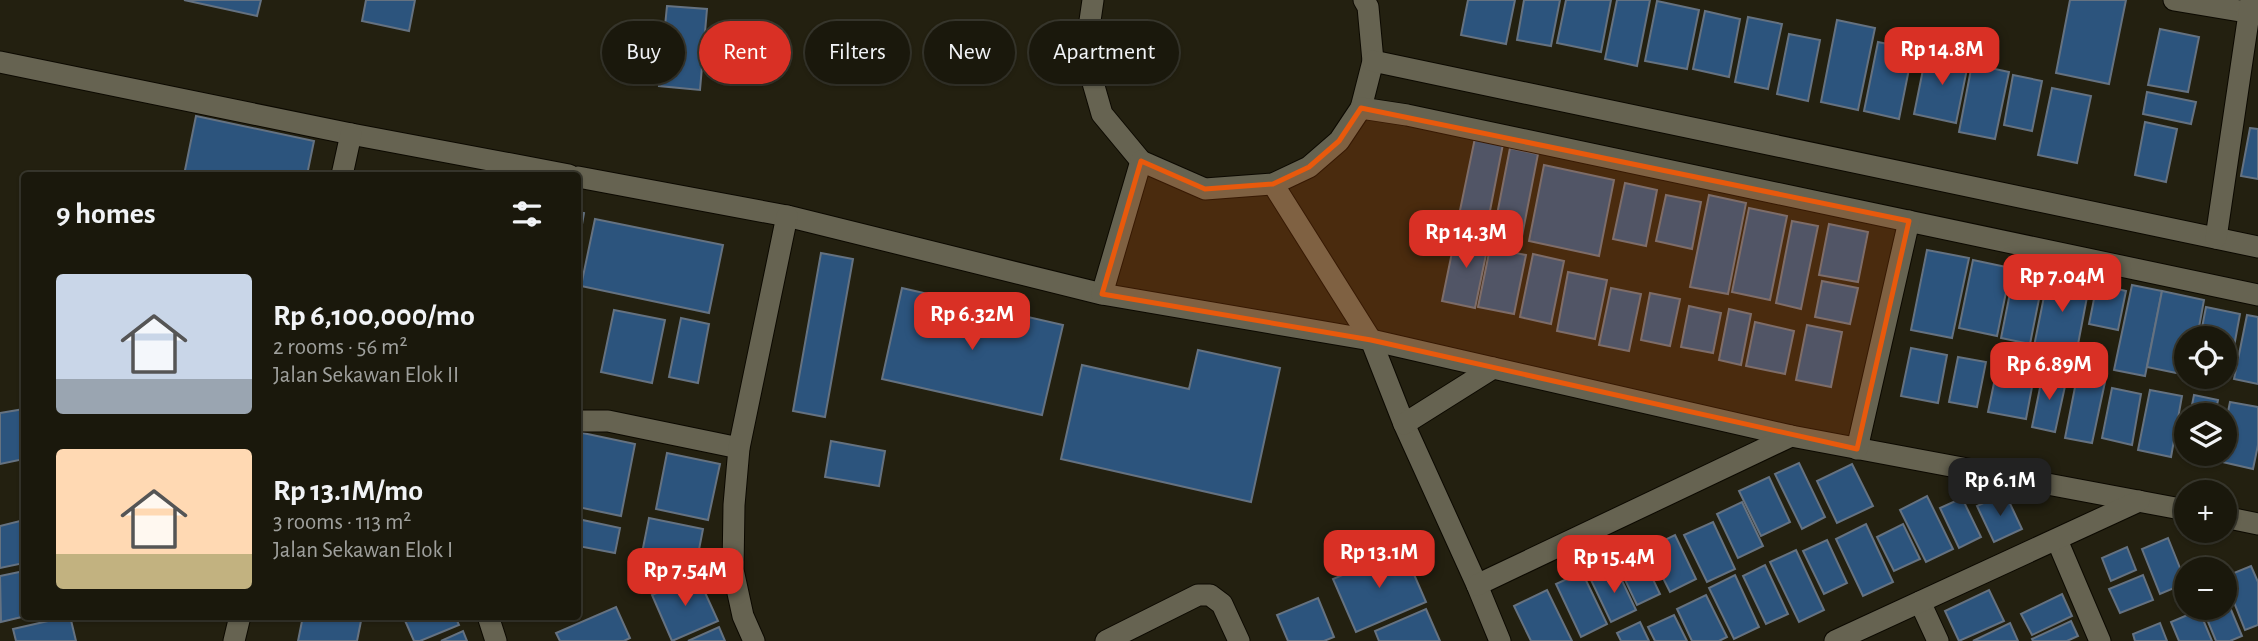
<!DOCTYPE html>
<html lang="en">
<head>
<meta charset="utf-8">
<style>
	body { margin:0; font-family:"Alegreya Sans",sans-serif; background:#232115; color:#f1f3f6; height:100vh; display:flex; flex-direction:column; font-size:26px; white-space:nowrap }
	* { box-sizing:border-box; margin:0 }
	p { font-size:23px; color:#9fa09d }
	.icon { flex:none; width:38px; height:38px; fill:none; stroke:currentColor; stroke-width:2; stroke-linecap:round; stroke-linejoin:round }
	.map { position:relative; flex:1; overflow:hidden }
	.side { position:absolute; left:21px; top:172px; width:560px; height:448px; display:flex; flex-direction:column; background:#1a180c; border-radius:7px; box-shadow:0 2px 5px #0004,0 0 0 2px #38372d }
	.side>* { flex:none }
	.guide { position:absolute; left:602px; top:21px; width:665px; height:63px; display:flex; gap:14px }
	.tools { position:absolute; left:2174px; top:326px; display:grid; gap:14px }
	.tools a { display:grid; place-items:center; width:63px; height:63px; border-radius:50%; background:#1a180c; box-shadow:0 2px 5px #0004,0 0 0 2px #38372d; font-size:35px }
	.price { position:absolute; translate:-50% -60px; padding:0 16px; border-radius:14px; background:#d93025; color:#fff; font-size:23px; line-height:46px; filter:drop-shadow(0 2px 4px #0008) }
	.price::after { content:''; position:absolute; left:50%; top:42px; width:21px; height:16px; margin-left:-10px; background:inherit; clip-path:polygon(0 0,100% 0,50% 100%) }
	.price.on { background:#222; color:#fff }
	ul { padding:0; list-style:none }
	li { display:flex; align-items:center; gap:21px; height:175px; padding:0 35px }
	li span { display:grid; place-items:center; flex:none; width:196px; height:140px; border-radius:7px; color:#555 }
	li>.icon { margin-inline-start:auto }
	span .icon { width:84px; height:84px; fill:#fffc; stroke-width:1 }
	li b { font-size:30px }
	h2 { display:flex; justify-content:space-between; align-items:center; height:84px; padding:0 35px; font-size:30px }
	.tag { padding:0 24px; border-radius:32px; background:#1a180c; box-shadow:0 2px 5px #0004,0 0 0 2px #38372d; font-size:24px; line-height:63px }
	.tag.on { background:#d93025; color:#fff }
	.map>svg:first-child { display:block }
</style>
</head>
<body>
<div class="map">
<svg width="2258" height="641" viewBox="0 0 2258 641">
	<rect width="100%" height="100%" fill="#232010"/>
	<g fill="#2c547d" stroke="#657281" stroke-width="2">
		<polygon points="184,0 261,0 257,16"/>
		<polygon points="366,0 415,0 409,31 362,21"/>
		<polygon points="1468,0 1515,0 1506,44 1461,35"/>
		<polygon points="1524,0 1560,0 1551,46 1517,40"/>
		<polygon points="1566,0 1611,0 1601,52 1557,43"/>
		<polygon points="1617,0 1650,0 1637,66 1605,59"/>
		<polygon points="2070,0 2126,0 2109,84 2056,73"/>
		<polygon points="1657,1 1699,10 1687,69 1645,61"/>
		<polygon points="667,6 707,9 700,90 659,86"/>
		<polygon points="1705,11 1740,19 1729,77 1693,69"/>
		<polygon points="1748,17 1782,24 1768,89 1735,82"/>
		<polygon points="1837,20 1875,28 1858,110 1821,102"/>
		<polygon points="2160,29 2199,37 2188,92 2148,85"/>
		<polygon points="1789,34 1820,40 1808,101 1777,94"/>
		<polygon points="1878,42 1913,49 1899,119 1864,111"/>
		<polygon points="1927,50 1969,59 1956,123 1914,114"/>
		<polygon points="1972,64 2009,72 1995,139 1959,132"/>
		<polygon points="2013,75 2042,81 2032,131 2004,125"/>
		<polygon points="2052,88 2091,96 2077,163 2038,155"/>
		<polygon points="2147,92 2196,102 2191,124 2143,114"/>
		<polygon points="196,116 314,141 307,175 184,175"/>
		<polygon points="2145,122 2177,129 2166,182 2135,175"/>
		<polygon points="2250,128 2258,129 2258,179 2241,176"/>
		<polygon points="1475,138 1503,144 1487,226 1458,220"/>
		<polygon points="1510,148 1538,154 1522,236 1494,230"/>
		<polygon points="1544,165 1614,180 1599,256 1529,241"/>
		<polygon points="1625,183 1657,190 1646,246 1613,239"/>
		<polygon points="1666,195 1701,202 1692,249 1656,241"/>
		<polygon points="1709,195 1746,203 1728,294 1690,287"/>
		<polygon points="1749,208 1787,216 1770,300 1732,292"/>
		<polygon points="578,212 584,213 578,247"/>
		<polygon points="595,219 723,245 709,313 581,286"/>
		<polygon points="1792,221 1818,226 1801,309 1776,303"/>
		<polygon points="1829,224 1868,232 1858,282 1819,275"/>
		<polygon points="1456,233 1489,240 1475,308 1442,301"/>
		<polygon points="1490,248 1526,255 1514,314 1478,307"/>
		<polygon points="1927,250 1969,258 1952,338 1911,330"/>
		<polygon points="821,253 853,259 825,417 793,411"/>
		<polygon points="1533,254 1564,261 1551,324 1520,317"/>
		<polygon points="1973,260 2011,268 1997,336 1959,328"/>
		<polygon points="2050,267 2091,276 2075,360 2033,351"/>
		<polygon points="1568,272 1607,280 1595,339 1557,331"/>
		<polygon points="2014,273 2043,279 2030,344 2001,338"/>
		<polygon points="1822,281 1858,288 1850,324 1815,317"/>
		<polygon points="2097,284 2126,291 2118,330 2089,324"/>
		<polygon points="2132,285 2162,291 2145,376 2114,370"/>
		<polygon points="902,288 1063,325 1042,415 882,379"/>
		<polygon points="1611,288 1641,294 1629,351 1599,345"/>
		<polygon points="2162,291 2204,300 2197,338 2186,338 2186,375 2147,367"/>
		<polygon points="1650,293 1680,299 1670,346 1641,340"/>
		<polygon points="1689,306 1721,313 1713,353 1681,347"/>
		<polygon points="2206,307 2240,314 2228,379 2214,376 2224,376 2224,338 2200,338"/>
		<polygon points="1729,309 1751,314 1741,365 1719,360"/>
		<polygon points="614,310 665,320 652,383 601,372"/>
		<polygon points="2247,315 2258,317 2258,384 2234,379"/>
		<polygon points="681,318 709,324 698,383 669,377"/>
		<polygon points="1755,322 1794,331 1785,374 1746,366"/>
		<polygon points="1807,325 1842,332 1831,387 1796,380"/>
		<polygon points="1911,348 1947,355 1938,403 1901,396"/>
		<polygon points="1198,350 1280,368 1251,502 1061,459 1082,365 1189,389"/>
		<polygon points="1958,357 1986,362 1977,407 1949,402"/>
		<polygon points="1998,364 2035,371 2026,419 1988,412"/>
		<polygon points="2043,373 2067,377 2055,432 2032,427"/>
		<polygon points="2077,377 2105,382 2092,443 2065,438"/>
		<polygon points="2112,388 2141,394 2132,445 2102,438"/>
		<polygon points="2150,390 2182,396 2171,457 2138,450"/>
		<polygon points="2194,395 2218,400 2215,415 2190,415"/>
		<polygon points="2230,402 2258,407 2258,445 2253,469 2218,461 2220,453 2224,453 2224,431"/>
		<polygon points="24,409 24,459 0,464 0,413"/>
		<polygon points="578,432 635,444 621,516 578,507"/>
		<polygon points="831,441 885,451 879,486 825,477"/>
		<polygon points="667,453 720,464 708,520 656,509"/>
		<polygon points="1799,463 1825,517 1802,529 1775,474"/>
		<polygon points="1852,464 1873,506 1837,523 1817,481"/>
		<polygon points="1769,477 1790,522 1761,536 1739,491"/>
		<polygon points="2005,493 2022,529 1994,542 1977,506"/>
		<polygon points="1927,496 1953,549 1926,562 1900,510"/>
		<polygon points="1962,498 1981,537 1959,548 1940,508"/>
		<polygon points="1742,502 1763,546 1738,558 1717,514"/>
		<polygon points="649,518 703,529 696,565 642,553"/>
		<polygon points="578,519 620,528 615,553 578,546"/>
		<polygon points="24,520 24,563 0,568 0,526"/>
		<polygon points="1713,522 1735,569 1707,582 1684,535"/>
		<polygon points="1866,524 1893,582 1863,596 1836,539"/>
		<polygon points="1903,524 1920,559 1894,571 1877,537"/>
		<polygon points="1675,535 1696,579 1670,592 1648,548"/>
		<polygon points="2168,538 2186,583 2160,594 2142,549"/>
		<polygon points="1827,540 1847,583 1824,594 1803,551"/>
		<polygon points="2127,547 2136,570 2111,581 2102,558"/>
		<polygon points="1403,549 1426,602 1356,632 1333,579"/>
		<polygon points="1639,550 1660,594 1637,605 1616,561"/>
		<polygon points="1796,550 1824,610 1799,622 1770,562"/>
		<polygon points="1765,565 1788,614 1766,624 1743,576"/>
		<polygon points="2251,566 2258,582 2258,625 2245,630 2224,577"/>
		<polygon points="1616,568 1636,610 1611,622 1591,580"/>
		<polygon points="24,571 24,616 26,616 1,622 0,576"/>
		<polygon points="1582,572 1607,624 1581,637 1556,584"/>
		<polygon points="697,575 718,621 672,641 652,595"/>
		<polygon points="1735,575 1759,627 1734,639 1709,588"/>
		<polygon points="2143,575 2153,600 2120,613 2109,589"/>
		<polygon points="1547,590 1572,641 1531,641 1514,606"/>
		<polygon points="1989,590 2004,621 1959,641 1945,611"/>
		<polygon points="2224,593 2242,636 2230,641 2216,641 2202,607 2224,607"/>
		<polygon points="2062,594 2072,616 2032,635 2021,614"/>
		<polygon points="1706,595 1727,637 1719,641 1692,641 1677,609"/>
		<polygon points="1318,598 1334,637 1324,641 1288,641 1277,615"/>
		<polygon points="616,607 630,638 624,641 560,641 556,633"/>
		<polygon points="1426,609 1440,641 1379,641 1375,631"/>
		<polygon points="2199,610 2212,641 2179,641 2171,622"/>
		<polygon points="1674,615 1687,641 1655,641 1648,627"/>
		<polygon points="70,616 76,641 16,641 13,629"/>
		<polygon points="303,616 362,616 357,641 298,641"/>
		<polygon points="403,616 455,616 459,625 420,641 414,641"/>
		<polygon points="2071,621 2078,636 2067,641 2033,641 2032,639"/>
		<polygon points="1640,622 1649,641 1621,641 1617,633"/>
		<polygon points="2010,623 2018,641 1973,641"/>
		<polygon points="2160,623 2167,641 2135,641 2133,634"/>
		<polygon points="719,627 725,641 688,641"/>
		<polygon points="463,631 467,641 441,641"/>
	</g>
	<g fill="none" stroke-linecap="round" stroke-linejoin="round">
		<g stroke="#0c0900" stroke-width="23">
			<g id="minor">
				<polyline points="1093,0 1085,55 1102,114 1141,161 1205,189 1273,184 1309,167 1339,141 1361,108 1373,61 1368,7 1364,0"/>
				<polyline points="2174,0 2258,14"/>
				<polyline points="1373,61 2258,247"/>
				<polyline points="0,62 351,134 569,175"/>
				<polyline points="1361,108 1407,115 2258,295"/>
				<polyline points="342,175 351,134"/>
				<polyline points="578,177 787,216 1102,294 1371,340 1791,436 2186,510"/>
				<polyline points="1273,184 1371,340 1404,424 1477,585 1500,641"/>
				<polyline points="2216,238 2251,0"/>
				<polyline points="1102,294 1141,161"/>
				<polyline points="578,421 608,421 739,448"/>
				<polyline points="1404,424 1493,368"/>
				<polyline points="1857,449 1909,221"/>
				<polyline points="2224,517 2258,524"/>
				<polyline points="2057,540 2100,641"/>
				<polyline points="1477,585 1791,436"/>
				<polyline points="1920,602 1938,641"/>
				<polyline points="488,616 496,641"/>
				<polyline points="234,641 240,616"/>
				<polyline points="754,641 743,616 733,570 734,505 739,448 787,216"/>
				<polyline points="1106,641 1198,595 1210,595 1222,604 1239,641"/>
				<polyline points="1835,641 2139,501"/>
			</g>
		</g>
		<use href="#minor" stroke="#666351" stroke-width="21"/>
	</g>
	<path fill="#e8590c" fill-opacity="0.2" stroke="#e8590c" stroke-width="5" stroke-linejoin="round" d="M 1361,108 L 1909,221 L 1857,449 L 1371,340 L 1102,294 L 1141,161 L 1205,189 L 1273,184 L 1309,167 L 1339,141 Z"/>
</svg>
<div class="tools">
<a><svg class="icon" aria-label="locate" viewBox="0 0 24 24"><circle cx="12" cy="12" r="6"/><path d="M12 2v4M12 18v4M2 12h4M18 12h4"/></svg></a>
<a><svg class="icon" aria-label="layers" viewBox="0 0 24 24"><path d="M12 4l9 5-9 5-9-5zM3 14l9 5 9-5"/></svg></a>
<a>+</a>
<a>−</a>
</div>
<b class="price" style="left:1942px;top:87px">Rp 14.8M</b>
<b class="price" style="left:1466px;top:270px">Rp 14.3M</b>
<b class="price" style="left:2062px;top:314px">Rp 7.04M</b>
<b class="price" style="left:972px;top:352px">Rp 6.32M</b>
<b class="price" style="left:2049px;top:402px">Rp 6.89M</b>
<b class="price on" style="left:2000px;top:518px">Rp 6.1M</b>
<b class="price" style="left:1379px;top:590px">Rp 13.1M</b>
<b class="price" style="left:1614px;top:595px">Rp 15.4M</b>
<b class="price" style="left:685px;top:608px">Rp 7.54M</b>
<div class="guide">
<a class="tag">Buy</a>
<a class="tag on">Rent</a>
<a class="tag">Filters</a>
<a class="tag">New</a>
<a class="tag">Apartment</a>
</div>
<section class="side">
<h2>9 homes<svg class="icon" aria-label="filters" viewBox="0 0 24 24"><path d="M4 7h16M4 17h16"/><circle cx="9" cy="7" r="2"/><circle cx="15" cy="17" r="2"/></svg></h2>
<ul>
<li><span style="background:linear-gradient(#c9d6e8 75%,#9aa5b1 0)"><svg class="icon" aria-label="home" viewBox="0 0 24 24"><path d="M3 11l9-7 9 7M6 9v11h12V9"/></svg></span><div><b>Rp 6,100,000/mo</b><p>2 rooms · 56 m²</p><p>Jalan Sekawan Elok II</p></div></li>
<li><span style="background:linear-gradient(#ffd9b3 75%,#c2b280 0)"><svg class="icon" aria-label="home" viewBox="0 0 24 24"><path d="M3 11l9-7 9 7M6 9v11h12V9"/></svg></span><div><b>Rp 13.1M/mo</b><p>3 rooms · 113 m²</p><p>Jalan Sekawan Elok I</p></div></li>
</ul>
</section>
</div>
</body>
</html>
